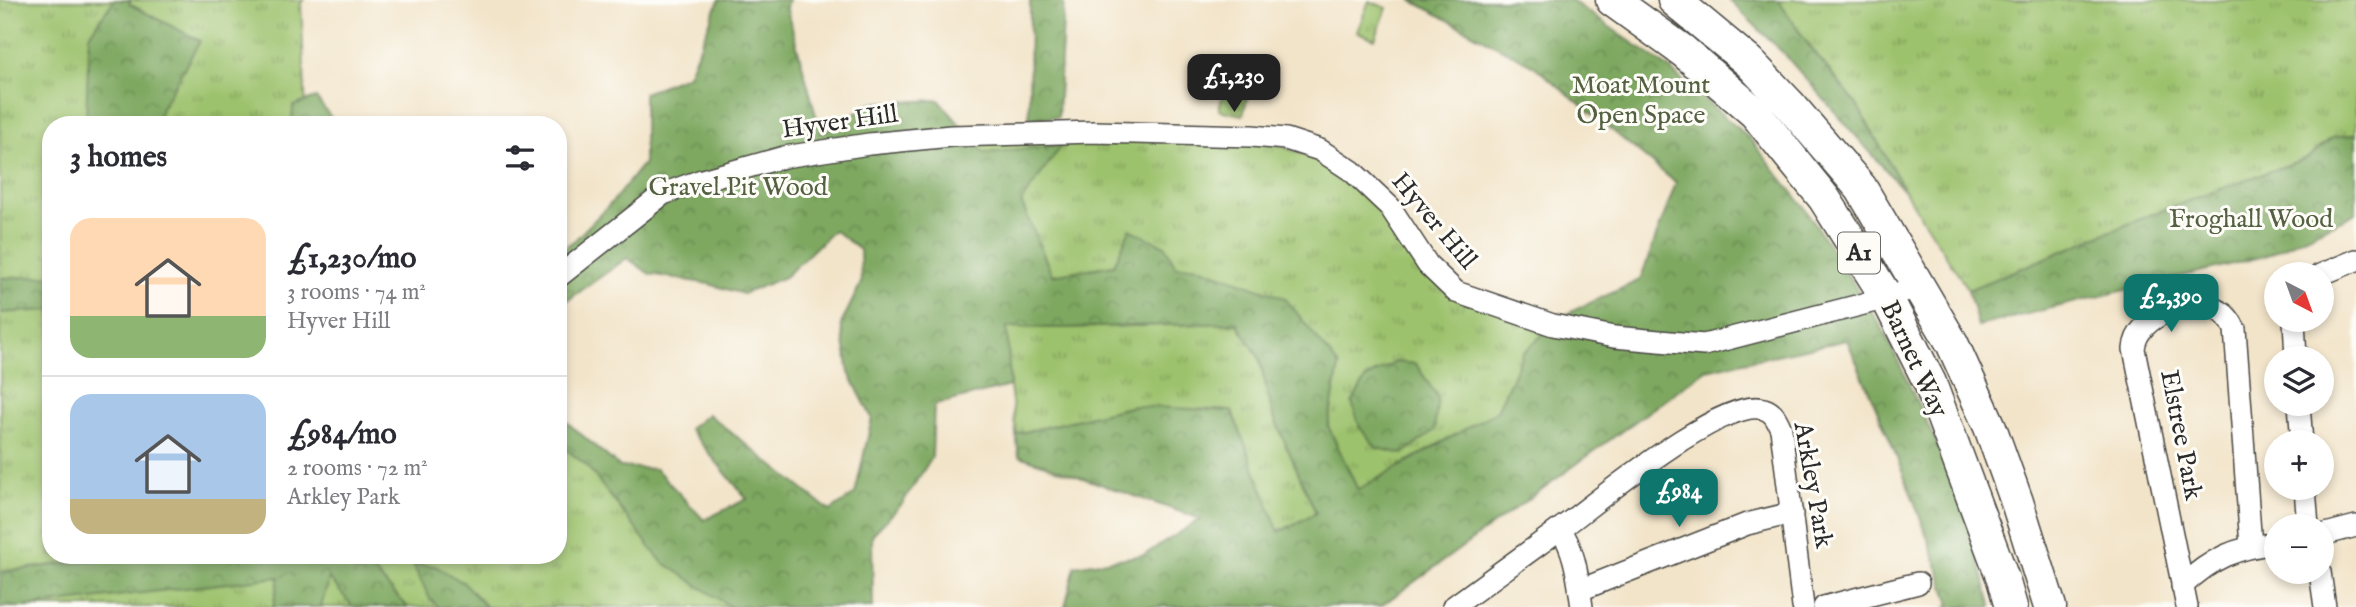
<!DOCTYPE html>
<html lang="en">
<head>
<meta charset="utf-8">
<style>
	body { margin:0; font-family:"IM FELL English",serif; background:#f2f2f3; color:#2b2b33; height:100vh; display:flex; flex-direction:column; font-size:26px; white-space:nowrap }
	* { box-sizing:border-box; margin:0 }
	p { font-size:23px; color:#7c7c81 }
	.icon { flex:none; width:38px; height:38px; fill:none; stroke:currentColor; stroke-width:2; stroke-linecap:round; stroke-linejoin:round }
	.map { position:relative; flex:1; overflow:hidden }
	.sheet { position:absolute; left:42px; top:116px; width:525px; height:448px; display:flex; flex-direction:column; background:#fff; border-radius:28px; box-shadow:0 4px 10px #0003 }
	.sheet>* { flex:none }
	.needle { width:46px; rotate:139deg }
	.buttons { position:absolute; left:2264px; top:262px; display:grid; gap:14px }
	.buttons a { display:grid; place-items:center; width:70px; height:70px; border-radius:50%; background:#fff; box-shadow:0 4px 10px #0003; font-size:35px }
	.price { position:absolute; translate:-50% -60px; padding:0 16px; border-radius:14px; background:#0f766e; color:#fff; font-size:23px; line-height:46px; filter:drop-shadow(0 2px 4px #0008) }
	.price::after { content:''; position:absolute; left:50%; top:42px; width:21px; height:16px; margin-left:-10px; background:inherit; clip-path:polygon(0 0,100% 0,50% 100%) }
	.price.on { background:#222; color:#fff }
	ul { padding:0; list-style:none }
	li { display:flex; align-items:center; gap:21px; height:175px; padding:0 28px }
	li+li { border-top:2px solid #e1e1e2 }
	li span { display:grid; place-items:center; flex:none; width:196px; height:140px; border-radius:21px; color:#555 }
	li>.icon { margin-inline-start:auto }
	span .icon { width:84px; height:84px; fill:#fffc; stroke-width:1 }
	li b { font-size:30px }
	h2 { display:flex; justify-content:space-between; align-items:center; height:84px; padding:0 28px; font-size:30px }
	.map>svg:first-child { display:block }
</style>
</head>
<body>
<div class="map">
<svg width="2356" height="607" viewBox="0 0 2356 607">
	<defs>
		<pattern id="grass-tufts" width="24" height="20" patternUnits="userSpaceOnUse" patternTransform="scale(1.75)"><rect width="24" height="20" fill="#9dc26d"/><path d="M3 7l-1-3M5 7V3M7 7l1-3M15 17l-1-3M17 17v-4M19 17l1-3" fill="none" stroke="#809e5a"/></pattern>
		<pattern id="forest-crowns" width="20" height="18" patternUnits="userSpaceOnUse" patternTransform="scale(1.75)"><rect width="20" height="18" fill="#7ea860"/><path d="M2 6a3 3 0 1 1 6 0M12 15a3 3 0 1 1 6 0" fill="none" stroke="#67894f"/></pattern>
	</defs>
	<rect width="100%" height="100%" fill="#fdfcf7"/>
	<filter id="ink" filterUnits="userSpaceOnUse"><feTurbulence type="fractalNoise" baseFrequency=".0143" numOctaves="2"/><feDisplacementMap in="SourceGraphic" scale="14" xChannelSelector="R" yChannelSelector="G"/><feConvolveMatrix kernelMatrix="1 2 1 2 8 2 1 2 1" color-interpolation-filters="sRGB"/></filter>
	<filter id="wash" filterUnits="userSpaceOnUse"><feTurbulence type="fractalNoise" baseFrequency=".00686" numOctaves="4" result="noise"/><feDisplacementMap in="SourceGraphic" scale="28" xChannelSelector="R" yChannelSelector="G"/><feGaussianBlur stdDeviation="1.57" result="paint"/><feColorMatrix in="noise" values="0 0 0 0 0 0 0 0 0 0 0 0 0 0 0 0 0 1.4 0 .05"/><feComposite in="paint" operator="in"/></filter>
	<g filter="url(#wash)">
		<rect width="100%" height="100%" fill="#f2e4c9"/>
		<g fill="url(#grass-tufts)" stroke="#64764c" stroke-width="2">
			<polygon points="0,0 304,0 301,2 306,112 313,124 51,124 51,555 558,555 558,415 612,461 675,504 808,607 0,607"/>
			<polygon points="1778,0 2356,0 2356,134 2332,138 2307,158 2155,213 1968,290 1906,193 1857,105 1810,47"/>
			<polygon points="1369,1 1387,8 1375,39 1357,32"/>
			<polygon points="968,135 1252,136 1352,171 1456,292 1553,325 1523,353 1497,411 1357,490 1328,426 1339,366 1196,266 1176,267 1165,246 1114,265 1052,275 1021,202"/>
			<polygon points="1237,323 1259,357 1273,415 1316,513 1279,532 1134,406 1016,434 1010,386 1007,327 1062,328"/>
		</g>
		<g fill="url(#forest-crowns)" stroke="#546a46" stroke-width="2">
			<polygon points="114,0 131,0 129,4 200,41 161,109 156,124 86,124 89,35"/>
			<path d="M 719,0 L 789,0 L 786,6 L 821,133 L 842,123 L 870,103 L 939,100 L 984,153 L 1062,145 L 1021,202 L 1052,275 L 1114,265 L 1130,229 L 1165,246 L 1176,267 L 1196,266 L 1285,298 L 1339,366 L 1328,426 L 1358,490 L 1497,411 L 1523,353 L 1553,325 L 1570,312 L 1640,280 L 1676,183 L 1534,66 L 1411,0 L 1571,0 L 1667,67 L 1750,139 L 1804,207 L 1884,331 L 1947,466 L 1970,530 L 1992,607 L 1945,607 L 1950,605 C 1922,514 1885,427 1847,340 L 1706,370 L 1381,606 L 1065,607 L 1075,566 L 1144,555 L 1201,519 L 1019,456 L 1016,434 L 1134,406 L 1232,411 L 1279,532 L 1316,513 L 1273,415 L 1259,357 L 1237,323 L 1062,328 L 1007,327 L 1010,386 L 934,405 L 932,457 L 902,504 L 872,535 L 873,607 L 731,607 L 661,561 L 586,465 L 558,443 L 558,415 L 620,467 L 656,469 L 704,520 L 747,499 L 689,429 L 708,414 L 830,511 L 855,494 L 872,418 L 849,373 L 841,324 L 861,283 L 860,250 L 834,230 L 785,277 L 743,294 L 709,284 L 650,274 L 627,258 L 558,307 L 558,252 L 575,240 L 614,200 L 644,163 L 644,93 L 688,75 Z"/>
			<polygon points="1030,0 1064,0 1058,117 1029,119"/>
			<polygon points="1729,0 1778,0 1810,47 1857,105 1906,193 1785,55"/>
			<polygon points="316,98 336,124 292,124 293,106"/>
			<polygon points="2356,134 2356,213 2265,256 1978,326 1968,290 2155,213 2307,158 2332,138"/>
			<polygon points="51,276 51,310 0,313 0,278"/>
			<polygon points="1396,362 1416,364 1438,398 1434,431 1403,454 1377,448 1360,428 1352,403 1366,378"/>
			<polygon points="131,555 358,555 408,607 353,607 329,578 321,607 273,607 279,577 23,607 0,607 0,572"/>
			<polygon points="413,565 435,566 464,583 486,607 439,607 430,599"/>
		</g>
		<polygon fill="#9dc26d" stroke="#64764c" stroke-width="2" points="1229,68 1253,73 1243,115 1219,110"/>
	</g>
	<g filter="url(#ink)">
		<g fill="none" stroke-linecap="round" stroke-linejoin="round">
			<g stroke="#494743" stroke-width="24">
				<g id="minor">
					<polyline points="2320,275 2356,260"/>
					<polyline points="558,277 663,194 702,180 784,157 869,144 951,136 1094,132 1252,136 1286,139 1320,150 1352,171 1390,207 1428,265 1456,292 1553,325 1614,337 1704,345 1887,298 1906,290 1924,293"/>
					<polyline points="2294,320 2296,359"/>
					<polyline points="2299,404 2302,443"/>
					<polyline points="2305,488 2308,527"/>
					<polyline points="2322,535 2356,526"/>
					<polyline points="2320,572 2325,607"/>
					<path d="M 2182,586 C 2213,557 2235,548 2277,543"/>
					<polyline points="1580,590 1747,524 1792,513"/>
					<polyline points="1453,607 1560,529"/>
					<path d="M 1582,607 C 1578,581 1576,551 1560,529 C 1595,504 1724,395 1764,409 C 1774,412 1777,420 1781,429 L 1803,607"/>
					<polyline points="1824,607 1918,583"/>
					<path d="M 2187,607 L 2134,349 C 2136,315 2194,295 2221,312 C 2228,316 2232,323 2235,329 L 2251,546"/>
				</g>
			</g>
			<g stroke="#494743" stroke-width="35">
				<g id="highway">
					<polyline points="1612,0 1683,51 1755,113 1824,198 1887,298 1930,383 2003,579 2011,607"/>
					<polyline points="1674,0 1749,62 1789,104 1861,188 1952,343 1990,427 2017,502 2050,607"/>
				</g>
			</g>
			<use href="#minor" stroke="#fff" stroke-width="21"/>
			<use href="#highway" stroke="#fff" stroke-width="32"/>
		</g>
	</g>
	<g text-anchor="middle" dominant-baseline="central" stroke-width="6" stroke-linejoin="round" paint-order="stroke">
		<rect fill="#fdfcf7" stroke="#6a6a68" stroke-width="2" x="1838" y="232.5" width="42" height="41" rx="5"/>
		<g font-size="24" font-weight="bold" fill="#2b2b2b">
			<text x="1859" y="253">A1</text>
		</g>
		<g font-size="26" fill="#536042" stroke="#fdfcf7">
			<text x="1641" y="85">Moat Mount<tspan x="1641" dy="30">Open Space</tspan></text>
			<text x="738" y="187">Gravel Pit Wood</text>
			<text x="2251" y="219">Froghall Wood</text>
		</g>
		<g font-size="26" fill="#2b2b2b" stroke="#fdfcf7">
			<text transform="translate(840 122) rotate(-8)">Hyver Hill</text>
			<text transform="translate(1434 221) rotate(50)">Hyver Hill</text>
			<text transform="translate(1914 359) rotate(65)">Barnet Way</text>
			<text transform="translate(2181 435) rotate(79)">Elstree Park</text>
			<text transform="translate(1813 485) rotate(80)">Arkley Park</text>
		</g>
	</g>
</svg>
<div class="buttons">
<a><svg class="needle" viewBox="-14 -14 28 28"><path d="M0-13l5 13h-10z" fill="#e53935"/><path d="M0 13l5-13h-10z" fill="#7c7c81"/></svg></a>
<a><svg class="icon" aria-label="layers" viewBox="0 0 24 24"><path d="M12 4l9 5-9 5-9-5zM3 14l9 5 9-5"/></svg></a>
<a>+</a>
<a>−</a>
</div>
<b class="price on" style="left:1234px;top:114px">£1,230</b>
<b class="price" style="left:2171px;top:334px">£2,390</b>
<b class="price" style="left:1679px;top:529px">£984</b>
<section class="sheet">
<h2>3 homes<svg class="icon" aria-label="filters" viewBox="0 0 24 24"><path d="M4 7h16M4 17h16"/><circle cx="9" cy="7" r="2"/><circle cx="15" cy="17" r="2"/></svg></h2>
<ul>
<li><span style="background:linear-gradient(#ffd9b3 70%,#8fb573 0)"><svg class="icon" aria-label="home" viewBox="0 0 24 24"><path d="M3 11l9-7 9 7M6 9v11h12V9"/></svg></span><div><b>£1,230/mo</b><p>3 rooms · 74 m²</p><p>Hyver Hill</p></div></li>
<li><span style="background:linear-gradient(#a9c7e8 75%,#c2b280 0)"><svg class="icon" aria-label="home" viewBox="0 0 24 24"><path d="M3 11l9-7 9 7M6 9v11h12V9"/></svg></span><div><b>£984/mo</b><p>2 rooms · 72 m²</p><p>Arkley Park</p></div></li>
</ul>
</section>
</div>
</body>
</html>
